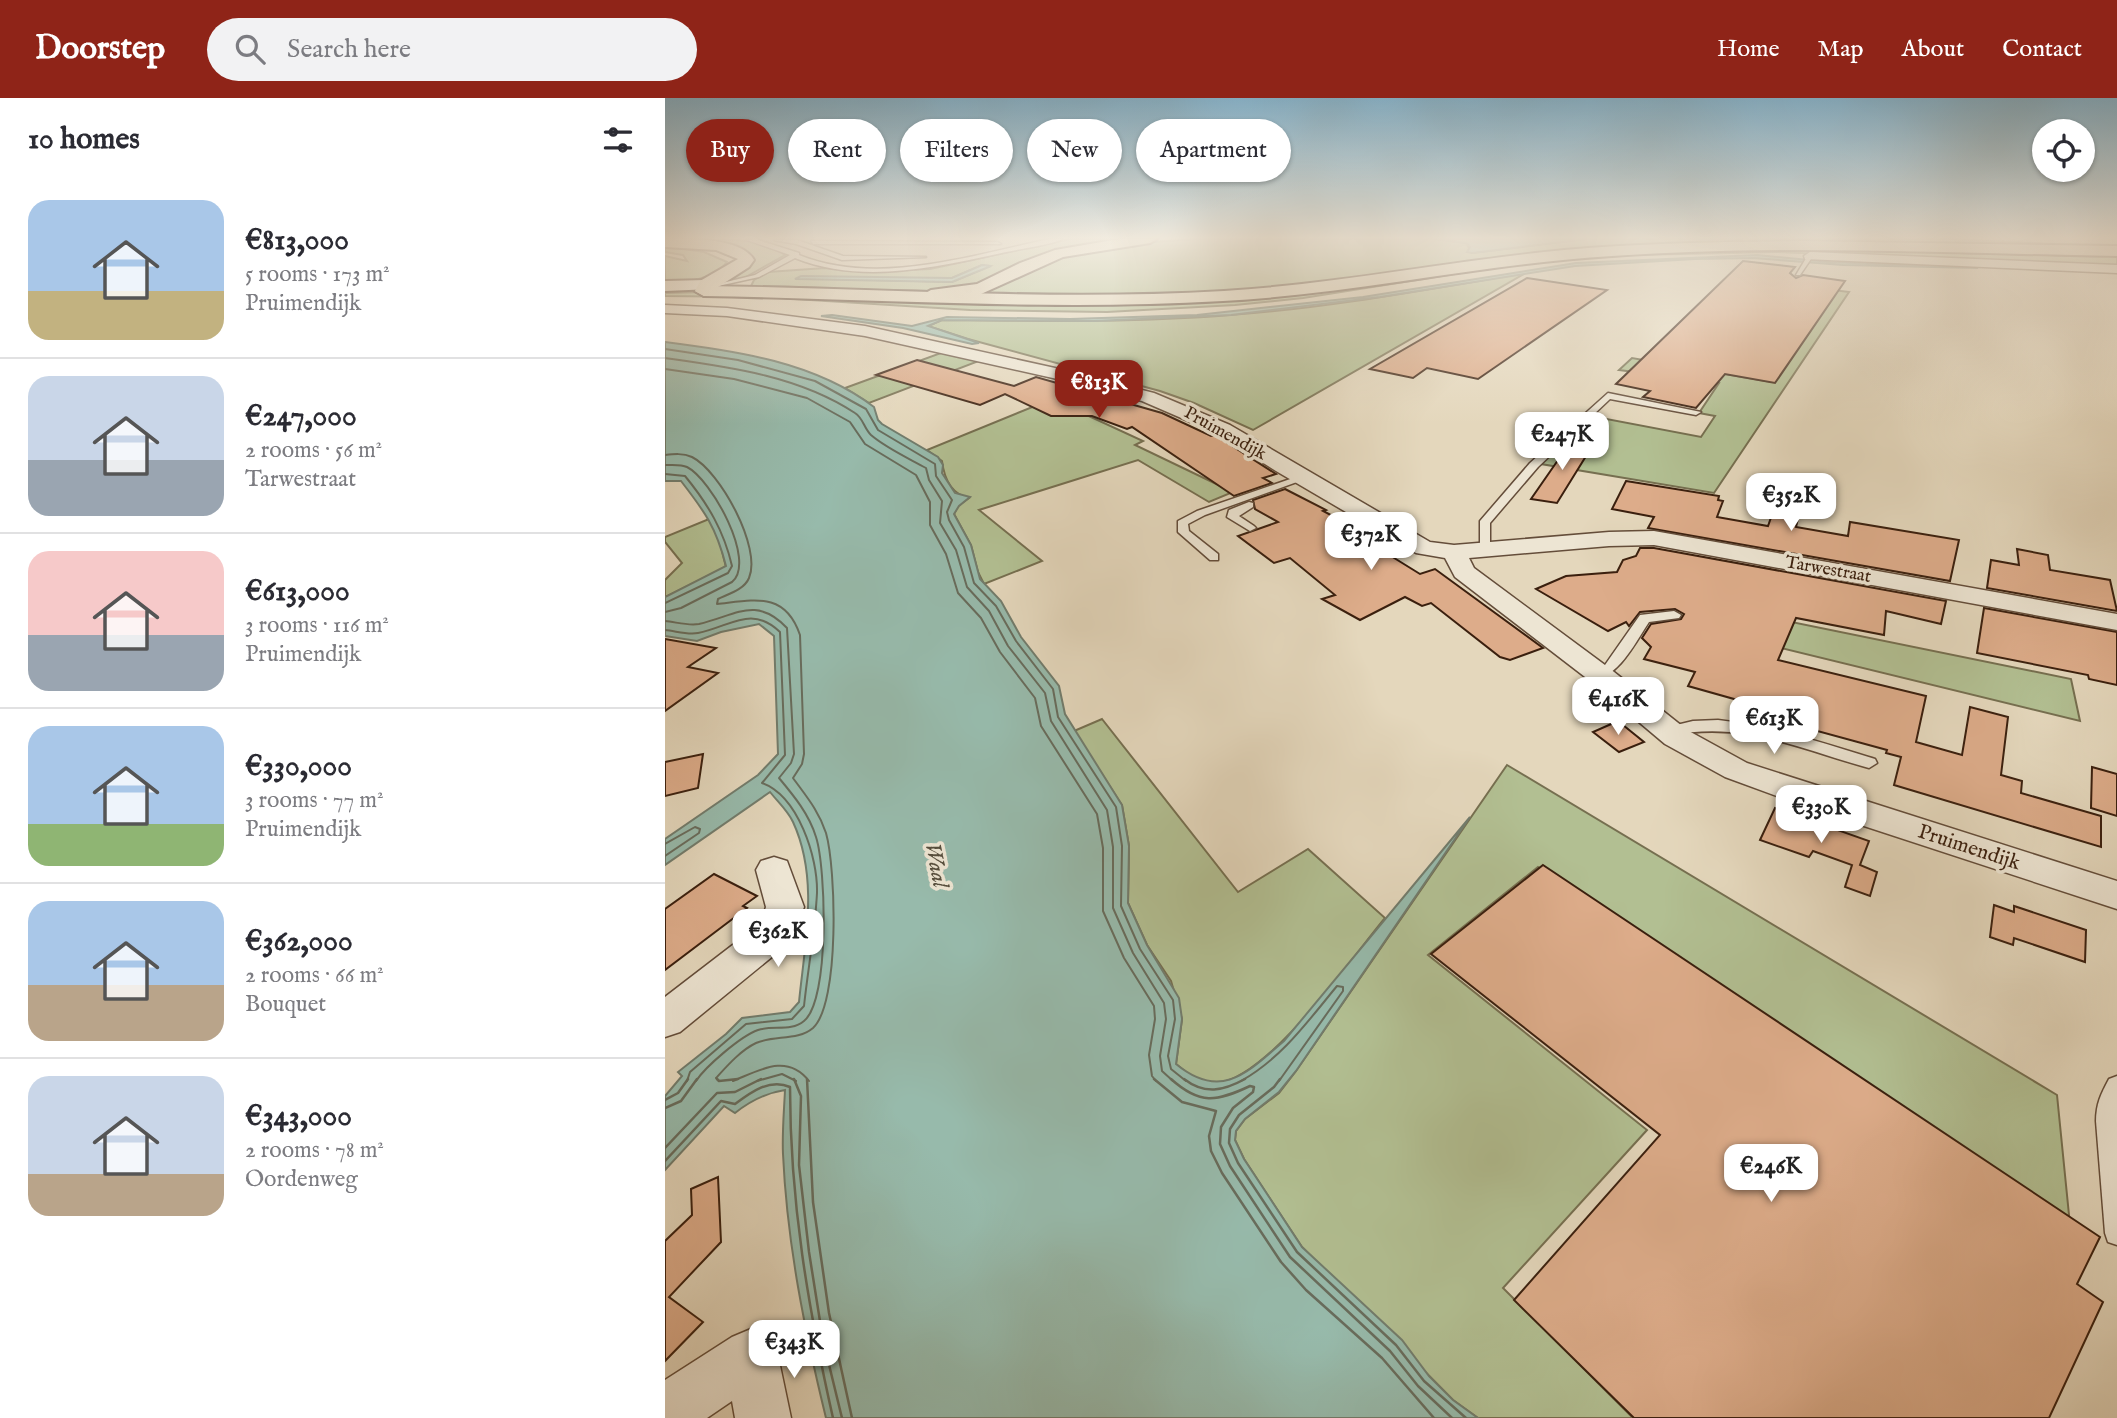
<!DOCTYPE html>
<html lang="en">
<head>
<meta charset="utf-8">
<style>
	body { margin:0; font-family:"IM FELL English",serif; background:#f2f2f3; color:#2b2b33; height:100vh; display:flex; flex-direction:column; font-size:26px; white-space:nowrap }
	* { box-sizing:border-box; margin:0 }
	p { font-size:23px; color:#7c7c81 }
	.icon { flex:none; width:38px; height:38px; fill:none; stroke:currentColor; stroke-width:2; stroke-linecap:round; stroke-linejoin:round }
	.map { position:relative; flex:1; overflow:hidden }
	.sheet { display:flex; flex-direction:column; background:#fff; width:665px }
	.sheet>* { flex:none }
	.hud { position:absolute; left:21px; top:21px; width:665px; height:63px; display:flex; gap:14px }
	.buttons { position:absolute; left:1367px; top:21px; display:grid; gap:14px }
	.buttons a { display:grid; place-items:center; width:63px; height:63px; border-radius:50%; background:#fff; box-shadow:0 2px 5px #0004; font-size:35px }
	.price { position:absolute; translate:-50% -60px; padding:0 16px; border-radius:14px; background:#fff; color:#222; font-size:23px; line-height:46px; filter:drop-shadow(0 2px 4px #0008) }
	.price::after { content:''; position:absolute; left:50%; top:42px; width:21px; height:16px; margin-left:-10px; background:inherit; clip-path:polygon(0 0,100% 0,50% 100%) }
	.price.on { background:#8f2418; color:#fff }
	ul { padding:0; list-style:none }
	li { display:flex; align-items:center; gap:21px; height:175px; padding:0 28px }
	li+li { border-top:2px solid #e1e1e2 }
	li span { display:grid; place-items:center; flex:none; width:196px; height:140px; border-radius:21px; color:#555 }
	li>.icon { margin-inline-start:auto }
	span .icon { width:84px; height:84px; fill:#fffc; stroke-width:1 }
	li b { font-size:30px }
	h2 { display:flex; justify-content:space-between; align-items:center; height:84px; padding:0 28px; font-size:30px }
	.tag { padding:0 24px; border-radius:32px; background:#fff; box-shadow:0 2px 5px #0004; font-size:24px; line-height:63px }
	.tag.on { background:#8f2418; color:#fff }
	header { display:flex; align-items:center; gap:42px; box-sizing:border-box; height:98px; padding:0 35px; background:#8f2418; color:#fff }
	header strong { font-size:33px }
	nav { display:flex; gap:38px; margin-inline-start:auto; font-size:24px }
	.search { width:490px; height:63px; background:#f2f2f3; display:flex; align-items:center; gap:18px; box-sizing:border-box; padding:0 24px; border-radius:38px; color:#7c7c81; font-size:26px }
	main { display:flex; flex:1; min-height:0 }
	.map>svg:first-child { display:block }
</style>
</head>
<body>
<header>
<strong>Doorstep</strong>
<div class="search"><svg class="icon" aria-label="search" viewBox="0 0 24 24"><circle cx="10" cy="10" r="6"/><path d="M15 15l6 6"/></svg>Search here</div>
<nav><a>Home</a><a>Map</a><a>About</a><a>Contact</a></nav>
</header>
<main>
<section class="sheet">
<h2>10 homes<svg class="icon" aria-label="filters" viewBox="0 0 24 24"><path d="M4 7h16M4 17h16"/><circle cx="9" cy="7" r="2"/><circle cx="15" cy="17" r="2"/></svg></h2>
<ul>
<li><span style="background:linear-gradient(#a9c7e8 65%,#c2b280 0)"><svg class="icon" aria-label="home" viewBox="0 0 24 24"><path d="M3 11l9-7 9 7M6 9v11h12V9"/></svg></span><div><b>€813,000</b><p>5 rooms · 173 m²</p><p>Pruimendijk</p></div></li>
<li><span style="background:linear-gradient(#c9d6e8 60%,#9aa5b1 0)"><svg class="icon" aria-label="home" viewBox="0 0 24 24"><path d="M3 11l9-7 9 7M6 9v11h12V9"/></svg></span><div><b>€247,000</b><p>2 rooms · 56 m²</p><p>Tarwestraat</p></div></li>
<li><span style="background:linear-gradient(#f6c9c9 60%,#9aa5b1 0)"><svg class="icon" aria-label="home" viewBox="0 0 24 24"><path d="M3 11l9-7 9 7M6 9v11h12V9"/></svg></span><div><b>€613,000</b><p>3 rooms · 116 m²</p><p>Pruimendijk</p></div></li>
<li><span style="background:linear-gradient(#a9c7e8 70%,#8fb573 0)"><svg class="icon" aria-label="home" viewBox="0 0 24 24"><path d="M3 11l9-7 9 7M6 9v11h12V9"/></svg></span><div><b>€330,000</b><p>3 rooms · 77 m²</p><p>Pruimendijk</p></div></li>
<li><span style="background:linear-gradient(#a9c7e8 60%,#b9a48a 0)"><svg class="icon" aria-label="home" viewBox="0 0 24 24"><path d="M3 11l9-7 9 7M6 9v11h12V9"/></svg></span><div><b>€362,000</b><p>2 rooms · 66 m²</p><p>Bouquet</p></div></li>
<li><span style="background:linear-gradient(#c9d6e8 70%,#b9a48a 0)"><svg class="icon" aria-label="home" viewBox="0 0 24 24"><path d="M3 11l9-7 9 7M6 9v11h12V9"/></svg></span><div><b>€343,000</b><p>2 rooms · 78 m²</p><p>Oordenweg</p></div></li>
</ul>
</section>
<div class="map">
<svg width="1452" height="1320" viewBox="0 0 1452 1320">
	<rect width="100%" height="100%" fill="#e4d7bc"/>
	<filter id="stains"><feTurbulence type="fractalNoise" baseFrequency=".00286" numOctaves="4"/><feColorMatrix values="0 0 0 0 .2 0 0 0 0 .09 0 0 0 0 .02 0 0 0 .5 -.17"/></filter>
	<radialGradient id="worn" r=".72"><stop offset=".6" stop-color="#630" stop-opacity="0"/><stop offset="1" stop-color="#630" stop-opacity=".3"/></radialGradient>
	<g fill="#b2bf92" stroke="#766f50" stroke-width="2" fill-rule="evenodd">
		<path d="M 405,141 L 459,141 L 429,145 L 318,187 L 273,193 L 85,190 L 89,182 L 103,174 L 160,170 L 202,174 L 265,171 ZM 317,167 L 325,168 L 287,184 L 132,180 L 287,180 Z"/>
		<polygon points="531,141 771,141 801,145 807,155 921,141 1283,141 1452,149 1452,152 1015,148 705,181 503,199 311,197 394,158 457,146"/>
		<path d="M 30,143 C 59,142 96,138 120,157 L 79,180 L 56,183 L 86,165 Z"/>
		<path d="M 0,148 L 39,154 L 62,164 C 49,182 20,184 0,185 L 0,158 L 22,163 L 18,157 L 0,154 Z"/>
		<polygon points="1032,151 1452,155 1452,169 1113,154 968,157 865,164 638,200 570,207 442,214 305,212 96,199 0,198 0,195 39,194 490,203 908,158"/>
		<path d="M 855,176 L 857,177 L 588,332 L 529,305 L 495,293 L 303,241 L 263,228 L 277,222 C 373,223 469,225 565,217 C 662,210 759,192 855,176 Z"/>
		<polygon points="1113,185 1184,194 1049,395 876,366 926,318 1036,339 1050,318 1034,315 1054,285 954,272 967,260 1106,284 1141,239"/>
		<polygon points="284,252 319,261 204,305 180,290"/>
		<path d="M 387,301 L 478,343 L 470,347 L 568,394 L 544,404 L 473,362 L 314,412 L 377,463 L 319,486 L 313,474 L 306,447 L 289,416 L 293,408 L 304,400 C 286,396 279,379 277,363 L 262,352 Z"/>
		<polygon points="44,421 53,437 61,469 0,499 0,482 17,465 0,444 0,439"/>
		<polygon points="1018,502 1406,581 1415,623 1006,523"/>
		<path d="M 437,621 L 573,794 L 643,751 L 720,820 C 685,862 607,976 554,985 C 537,988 523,976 511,966 L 517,921 L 506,883 L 482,847 L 463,805 L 464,748 L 457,707 L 409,633 Z"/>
		<polygon points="842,667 1392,997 1405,1127 873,769 763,857 982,1032 838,1190 968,1320 813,1320 788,1302 637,1149 579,1061 570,1042 571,1033 580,1021 614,995 631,973"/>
	</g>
	<g fill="#97baab" stroke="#727c6c" stroke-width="2">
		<polygon points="771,141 921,141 807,155 802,154 805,149 801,145"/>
		<polygon points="1092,157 1165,164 1313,170 1178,167 1088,160 1030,161 910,168 715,199 566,217 429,223 277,222 263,228 314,245 307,246 238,230 156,218 167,217 247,228 282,219 405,221 532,217 698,199 911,165"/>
		<polygon points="317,167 326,168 287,184 130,181 136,178 287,180"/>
		<path d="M 0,244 C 72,253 150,264 209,309 L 213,322 L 217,326 L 273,359 L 278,367 L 277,375 L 290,395 L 305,399 L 294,408 L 289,416 L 306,447 L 315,481 L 336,503 L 356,539 L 394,588 L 400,616 L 457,707 L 464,748 L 463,805 L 482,847 L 514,900 L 517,921 L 511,966 C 556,1003 582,975 619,943 L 805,719 L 631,973 L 614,994 L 580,1021 L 571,1033 L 570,1042 L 579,1061 L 637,1149 L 737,1242 L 764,1278 L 788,1302 L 813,1320 L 161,1320 C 140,1234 122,1146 118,1056 C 117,1035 119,1014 120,992 C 100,995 85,1003 70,1015 L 59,1008 L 0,1072 L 0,998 L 17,978 L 13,974 L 61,936 L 77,920 L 125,914 L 134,904 C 140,844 154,780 128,724 C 123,713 112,703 105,694 L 0,767 L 0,741 L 93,677 L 113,656 L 109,538 L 94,526 L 56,534 L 32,543 L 0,538 L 0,499 L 61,468 C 51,429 40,414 16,383 L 0,383 Z"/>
	</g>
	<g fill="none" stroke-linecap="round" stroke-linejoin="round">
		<g stroke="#686c5c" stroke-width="2">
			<polyline points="0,251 73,262 150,283 201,311 213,332 270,366 271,378 287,402 282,414 284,422 299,449 309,485 331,508 351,543 388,591 393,619 451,709 457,748 456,808 475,851 508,902 510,921 503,958 506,971 521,983"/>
			<path d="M 0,260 C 65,269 134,278 190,315 C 198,320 199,330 206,337 C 221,350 243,360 261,370 L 264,382 L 277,403 L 275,425 L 291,452 L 302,489 L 324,513 L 343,548 L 380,595 L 386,623 L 442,712 L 448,749 L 448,810 L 468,855 L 499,905 L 501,921 L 495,958 L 497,973 L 508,983"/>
			<polyline points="0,271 69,281 142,300 185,324 200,346 251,377 265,404 265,427 281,456 293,495 316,520 335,554 370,600 376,628 432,716 438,750 438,813 459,860 489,908 490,921 484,957 487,978 491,983"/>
			<path d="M 0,357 C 9,356 18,355 27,359 C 55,373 97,450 84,480 C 79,492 63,496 53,501 L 52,506 C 89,502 120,493 135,537 L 139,656 L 137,666 L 128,680 C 141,698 154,713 161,735 C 171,770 175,905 148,930 C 133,943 109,937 91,945 C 76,952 62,968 51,980 L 54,983"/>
			<path d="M 0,367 C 7,367 16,366 22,369 C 46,381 92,463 67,484 L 16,510 L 0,514"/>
			<path d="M 0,376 L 20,378 C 43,406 59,433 67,468 L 63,475 L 0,505"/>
			<path d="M 0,523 C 11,524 23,528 34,526 C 70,518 91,497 122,530 L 129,656 L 126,665 L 114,680 C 129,698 144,716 151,739 C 161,770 165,902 139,923 C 126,934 108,927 93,932 C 76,938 41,968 31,983"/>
			<path d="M 0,532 C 11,533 22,537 33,535 C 65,529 86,506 115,534 L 120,657 L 97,685 C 133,698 153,759 152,795 C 150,833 143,871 139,908 L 127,921 L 81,926 L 25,974 L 22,983"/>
			<polyline points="0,746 30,729 35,731 34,735 0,758"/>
			<path d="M 68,983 C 95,972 122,955 144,983"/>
			<polyline points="92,983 117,976 131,983"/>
			<path d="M 576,983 C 617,960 643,923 672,888 L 678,889 L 678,893 L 614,983"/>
		</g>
		<g stroke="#686c5c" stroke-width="2.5">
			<polyline points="52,981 54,983 73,981"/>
			<polyline points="129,981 136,998 134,1067 144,1154 158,1242 177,1320"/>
			<polyline points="142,981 148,1104 164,1215 187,1320"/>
			<polyline points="489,981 517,1004 551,1013 544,1038 546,1053 557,1075 616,1164 641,1192 717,1260 769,1320"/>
			<path d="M 506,981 C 535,1007 551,1004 585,988 L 589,989 L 588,994 L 568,1010 L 556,1029 L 555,1046 L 565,1068 L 625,1159 L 725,1253 L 753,1288 L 787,1320"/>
			<path d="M 519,981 C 540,997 558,993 580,981"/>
			<polyline points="615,981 609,989 574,1017 565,1031 564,1045 573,1065 632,1154 731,1247 759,1283 801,1320"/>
			<polyline points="0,1002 13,995 23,981"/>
			<polyline points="0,1010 16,1003 32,981"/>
			<polyline points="0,1050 52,995 70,994 96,981"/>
			<path d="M 0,1063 L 56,1003 L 70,1006 C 86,994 105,980 125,989 C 125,1104 143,1209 168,1320"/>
		</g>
	</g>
	<g fill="#ddac8a" stroke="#3a1f0e" stroke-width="2">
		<polygon points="1078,163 1130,169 1125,175 1131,180 1138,177 1180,183 1110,285 1060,276 1031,310 978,299 985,293 951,286"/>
		<polygon points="862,180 942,192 813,281 762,270 748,280 705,271"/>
		<polygon points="252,262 349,288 371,279 497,315 546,338 550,337 611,376 598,380 607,385 569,398 467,329 462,331 427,318 386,318 340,296 315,307 211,277"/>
		<polygon points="909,339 926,350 892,405 866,401"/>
		<polygon points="961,383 1054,398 1053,402 1058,403 1052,419 1103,428 1110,408 1135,412 1131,429 1183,438 1185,424 1294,442 1285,483 983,430 989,419 947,411"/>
		<polygon points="620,391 661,412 658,413 681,425 676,427 755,476 770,471 878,550 845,562 835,559 766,505 757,508 740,499 695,522 657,501 670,497 625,460 609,465 573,438 613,424 590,411 588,402"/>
		<polygon points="975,450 989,450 1281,503 1276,526 1221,513 1219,537 1131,520 1113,562 1261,598 1251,644 1297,657 1305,609 1343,619 1336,677 1357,683 1356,695 1436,718 1436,749 1229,687 1236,659 1221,655 1222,652 1105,620 1108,612 1023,588 1030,574 979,561 986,549 977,540 986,526 1016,521 1019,516 1010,511 975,514 964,528 961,524 943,533 871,491 901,478 952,474 958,462 971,458"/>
		<polygon points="1352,451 1383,457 1385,472 1445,482 1452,513 1322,490 1326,462 1354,467"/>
		<polygon points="1319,510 1452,534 1452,587 1424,581 1423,577 1312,555"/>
		<polygon points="0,541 51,550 23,569 53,575 0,613"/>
		<polygon points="953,623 979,644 954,654 928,634"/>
		<polygon points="38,656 33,690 0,698 0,664"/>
		<polygon points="1427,669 1452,676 1452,718 1426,710"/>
		<polygon points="1110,710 1204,743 1195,767 1212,774 1205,798 1180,789 1187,767 1148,753 1144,759 1095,742"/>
		<polygon points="878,767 1435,1139 1412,1186 1438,1204 1384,1320 969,1320 849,1202 995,1037 766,856"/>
		<polygon points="49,776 92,798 78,808 82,810 0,872 0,811"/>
		<polygon points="1329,807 1349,814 1349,808 1421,832 1420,864 1349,840 1348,847 1325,839"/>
		<polygon points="53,1079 56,1144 4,1199 38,1224 0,1263 0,1143 27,1117 26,1091"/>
	</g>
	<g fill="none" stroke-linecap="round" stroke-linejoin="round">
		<g stroke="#644d3a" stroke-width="3">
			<g id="service">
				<path d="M 90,141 L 134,155 L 134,157 C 213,189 306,157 385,141 L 398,141 C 381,148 359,150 341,154 C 273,169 197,187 130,160 L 94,179 L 53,188 L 53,186 L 90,177 L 125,157 L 82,142 Z"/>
				<polygon points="109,142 132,142 178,158 261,159 177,162 131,146"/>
				<polygon points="146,143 333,144 336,146 148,146"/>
				<polygon points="1143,157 1148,158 1135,177 1131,177"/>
				<polygon points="943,295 1036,314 1031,317 945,301 873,369 825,425 825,450 819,454 815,453 815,423 865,365"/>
				<polygon points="634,378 643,380 540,417 523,426 524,433 553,456 553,462 545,462 513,434 513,423 532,413"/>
				<polygon points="584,404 588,405 588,409 574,418 589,428 591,430 585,433 562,419 564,412"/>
				<path d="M 1009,513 L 1016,517 L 1014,520 L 984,524 C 973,540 952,583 929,579 L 927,576 L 940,567 L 975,517 Z"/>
				<path d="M 1053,622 C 1107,628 1158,645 1210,661 L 1212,665 L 1204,670 C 1134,651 1078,622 1004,638 L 996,633 L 999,630 L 1028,623 Z"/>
				<path d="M 1452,978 L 1452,1147 L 1443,1144 L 1440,1135 L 1431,1023 C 1431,1006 1436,996 1444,981 Z"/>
			</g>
		</g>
		<g stroke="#644d3a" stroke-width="3">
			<g id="minor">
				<polygon points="1145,154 1452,167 1452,175 1140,161 1139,158"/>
				<polygon points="0,207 62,210 200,228 390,270 489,295 565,327 765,444 789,447 944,434 989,433 1452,516 1452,532 989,447 944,448 804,460 809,470 944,570 1022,632 1082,665 1452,783 1452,811 1147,711 1060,679 1000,646 924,582 790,479 780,460 751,455 611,373 551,335 477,303 388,280 200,238 62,218 0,215"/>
				<polygon points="109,759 122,763 139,809 124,845 15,934 0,939 0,899 95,826 101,809 91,772 96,763"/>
				<polygon points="86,1231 105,1239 113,1258 126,1320 70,1320 67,1303 42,1320 0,1320 0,1282 67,1239"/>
			</g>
		</g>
		<g stroke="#3a1f0e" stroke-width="4">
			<polygon id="secondary" points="41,182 49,187 47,191 0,193 0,183"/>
		</g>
		<g stroke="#3a1f0e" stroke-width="4">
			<path id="primary" d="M 1136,143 L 1452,148 L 1452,158 C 1284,155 1115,146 947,158 C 817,166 689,196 558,203 C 385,213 212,201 39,198 L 30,193 L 39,188 C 212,190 386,203 559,193 C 673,186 785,163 899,152 C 978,145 1057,144 1136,143 Z"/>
		</g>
		<g stroke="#3a1f0e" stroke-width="4">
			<g id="motorway">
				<path d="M 0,141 C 24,141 76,139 89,162 L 84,169 L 39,198 L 30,193 L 35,183 L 73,161 L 51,152 L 0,149 Z"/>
				<polygon points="454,141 492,141 485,145 398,159 316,196 266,202 257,197 266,192 312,186 355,165 390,152"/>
			</g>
		</g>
		<use href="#service" fill="#ede5d3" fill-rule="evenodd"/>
		<use href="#minor" fill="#ede5d3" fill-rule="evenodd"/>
		<use href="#secondary" fill="#ede5d3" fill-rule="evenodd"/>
		<use href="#primary" fill="#e4d7bc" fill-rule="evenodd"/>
		<use href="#motorway" fill="#e4d7bc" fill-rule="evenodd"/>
	</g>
	<linearGradient id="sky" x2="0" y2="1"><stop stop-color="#87b6d0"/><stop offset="0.43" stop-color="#f3ede1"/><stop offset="1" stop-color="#f3ede1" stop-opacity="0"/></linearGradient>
	<rect width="1452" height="326" fill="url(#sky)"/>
	<g text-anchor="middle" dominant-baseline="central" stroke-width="7" stroke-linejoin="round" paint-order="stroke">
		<g font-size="18" fill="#3a1f0e" stroke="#ede5d3">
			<text transform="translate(560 336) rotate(29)">Pruimendijk</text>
			<text transform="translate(1163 472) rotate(10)">Tarwestraat</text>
		</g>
		<g font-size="21" fill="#3a1f0e" stroke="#ede5d3">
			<text transform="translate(1304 750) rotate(18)">Pruimendijk</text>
		</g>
		<g font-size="23" font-style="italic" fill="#564e3d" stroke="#ede5d3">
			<text transform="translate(271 767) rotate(79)">Waal</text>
		</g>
	</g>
	<rect width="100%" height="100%" filter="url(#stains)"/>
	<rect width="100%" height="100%" fill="url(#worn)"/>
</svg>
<div class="buttons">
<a><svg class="icon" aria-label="locate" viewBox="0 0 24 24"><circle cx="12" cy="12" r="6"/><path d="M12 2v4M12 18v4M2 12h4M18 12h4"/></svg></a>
</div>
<b class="price on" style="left:434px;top:322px">€813K</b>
<b class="price" style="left:897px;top:374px">€247K</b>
<b class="price" style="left:1126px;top:435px">€352K</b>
<b class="price" style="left:706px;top:474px">€372K</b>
<b class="price" style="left:953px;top:639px">€416K</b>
<b class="price" style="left:1109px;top:658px">€613K</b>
<b class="price" style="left:1156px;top:747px">€330K</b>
<b class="price" style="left:113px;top:871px">€362K</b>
<b class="price" style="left:1106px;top:1106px">€246K</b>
<b class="price" style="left:129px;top:1282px">€343K</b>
<div class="hud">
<a class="tag on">Buy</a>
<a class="tag">Rent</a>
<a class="tag">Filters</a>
<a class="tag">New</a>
<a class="tag">Apartment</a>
</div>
</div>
</main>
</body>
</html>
